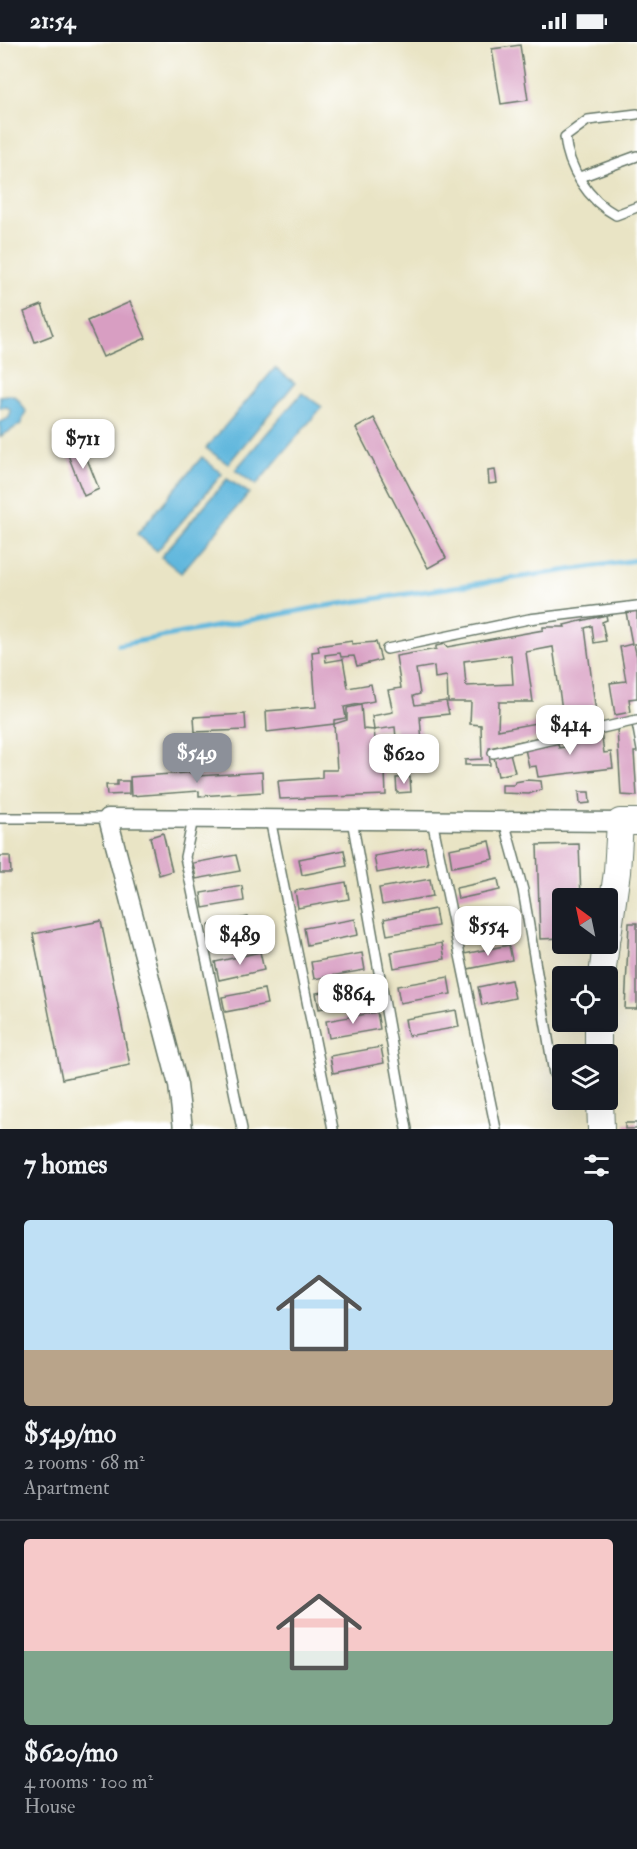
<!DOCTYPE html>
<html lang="en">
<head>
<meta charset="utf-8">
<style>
	body { margin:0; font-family:"IM FELL Double Pica",serif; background:#20242c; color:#f1f3f6; height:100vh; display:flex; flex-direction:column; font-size:22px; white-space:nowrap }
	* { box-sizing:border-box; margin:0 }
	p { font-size:20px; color:#9ea1a6 }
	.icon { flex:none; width:33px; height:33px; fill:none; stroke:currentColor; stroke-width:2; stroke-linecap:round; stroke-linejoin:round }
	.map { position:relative; height:1087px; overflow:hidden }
	.details { display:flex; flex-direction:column; background:#171b24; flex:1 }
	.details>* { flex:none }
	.needle { width:39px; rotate:327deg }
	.fabs { position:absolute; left:552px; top:846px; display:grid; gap:12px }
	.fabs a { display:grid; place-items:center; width:66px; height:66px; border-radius:6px; background:#171b24; box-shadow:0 6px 24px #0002; font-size:30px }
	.price { position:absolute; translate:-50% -51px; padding:0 14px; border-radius:12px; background:#fff; color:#222; font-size:20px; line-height:39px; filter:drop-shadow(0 2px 3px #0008) }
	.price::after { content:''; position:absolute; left:50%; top:36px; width:18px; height:14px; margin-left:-9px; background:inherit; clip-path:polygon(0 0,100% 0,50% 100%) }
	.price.current { background:#8c9099; color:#fff }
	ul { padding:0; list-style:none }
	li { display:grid; align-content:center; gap:12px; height:318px; padding:0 24px }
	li+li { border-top:2px solid #363941 }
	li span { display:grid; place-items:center; height:186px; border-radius:6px; color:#555 }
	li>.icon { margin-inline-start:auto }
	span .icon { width:108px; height:108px; fill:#fffc; stroke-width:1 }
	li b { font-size:26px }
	h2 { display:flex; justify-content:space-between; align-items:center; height:72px; padding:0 24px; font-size:26px }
	.status { display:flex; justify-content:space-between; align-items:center; height:42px; padding:0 30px; background:#171b24; direction:ltr }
	.status svg { height:16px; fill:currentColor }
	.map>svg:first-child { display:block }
</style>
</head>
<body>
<div class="status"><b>21:54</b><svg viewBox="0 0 49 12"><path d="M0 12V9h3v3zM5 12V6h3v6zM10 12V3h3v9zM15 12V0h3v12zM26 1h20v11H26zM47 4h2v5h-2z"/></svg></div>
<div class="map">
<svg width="637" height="1087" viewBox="0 0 637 1087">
	<rect width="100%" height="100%" fill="#fff"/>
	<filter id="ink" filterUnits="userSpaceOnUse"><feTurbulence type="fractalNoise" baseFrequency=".0167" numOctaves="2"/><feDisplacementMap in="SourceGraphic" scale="12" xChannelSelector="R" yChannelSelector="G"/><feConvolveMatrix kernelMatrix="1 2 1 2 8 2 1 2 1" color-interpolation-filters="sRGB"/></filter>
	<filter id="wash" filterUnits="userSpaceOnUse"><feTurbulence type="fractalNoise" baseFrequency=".008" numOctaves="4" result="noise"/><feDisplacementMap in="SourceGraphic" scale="24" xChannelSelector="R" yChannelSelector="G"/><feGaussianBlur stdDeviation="1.35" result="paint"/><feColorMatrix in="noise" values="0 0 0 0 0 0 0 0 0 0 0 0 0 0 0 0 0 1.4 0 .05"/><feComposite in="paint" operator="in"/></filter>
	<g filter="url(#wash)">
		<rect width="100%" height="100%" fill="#e9e4c5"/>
		<g fill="#60b7dd" stroke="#407a88" stroke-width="1.5">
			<polygon points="275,326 295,341 228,422 206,406"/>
			<polygon points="302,351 322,365 256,443 235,428"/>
			<polygon points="9,353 16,355 26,369 21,382 0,395 0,380 9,376 11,369 7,365 0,366 0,354"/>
			<polygon points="202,415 222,432 157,509 137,492"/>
			<polygon points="227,437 249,451 181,531 161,515"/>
		</g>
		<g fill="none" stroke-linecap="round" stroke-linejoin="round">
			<polyline stroke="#60b7dd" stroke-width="5" points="119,603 319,565 637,518"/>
		</g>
		<g id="blocks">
			<g fill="#d89ec2" fill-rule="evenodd">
				<polygon points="520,3 528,58 501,62 492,7"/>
				<polygon points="130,260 146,296 103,315 87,279"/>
				<polygon points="42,263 53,293 35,300 24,270"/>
				<polygon points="374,376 446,516 428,526 356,386"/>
				<polygon points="81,402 99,447 84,454 66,408"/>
				<polygon points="495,428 497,441 489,442 488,429"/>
				<polygon points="637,569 637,602 634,602 637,615 637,656 629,657 631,670 615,673 610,641 626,639 620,605 632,602 626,570"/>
				<path d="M 606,573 L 607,578 L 602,580 L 606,599 L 594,601 L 592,584 L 585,586 L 596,671 L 563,675 L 553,605 L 526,610 L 533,660 L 499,660 L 498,688 L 557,677 L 560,691 L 489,706 L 490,723 L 465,723 L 465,718 L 482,717 L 481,683 L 470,682 L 471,660 L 448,660 L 447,634 L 435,636 L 434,624 L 416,627 L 420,652 L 413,654 L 415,663 L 446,659 L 449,672 L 420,675 L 422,700 L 409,703 L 408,695 L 396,696 L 395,685 L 374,688 L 372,674 L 393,670 L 388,648 L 401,646 L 396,614 L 436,607 L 436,604 L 445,602 L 447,605 L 543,588 L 543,585 L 565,585 L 564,583 ZM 511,613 L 513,642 L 466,644 L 464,619 Z"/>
				<polygon points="352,599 352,602 376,600 381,618 357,624 354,614 341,615 340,611 325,613 326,620 343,617 348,646 371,642 374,659 344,665 346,676 334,678 334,682 267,690 266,669 316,665 312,610 319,609 318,604"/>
				<polygon points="361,663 363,687 374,688 376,706 384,706 386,753 280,757 278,739 322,736 322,728 337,728 334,682 347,678 347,666"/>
				<polygon points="245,672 246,688 195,690 194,675"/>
				<polygon points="632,683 637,710 634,710 637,754 621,753 617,686"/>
				<polygon points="601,689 604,711 611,710 613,726 538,735 536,724 529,725 525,707 557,699 559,706 571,704 570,695"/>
				<polygon points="510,711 515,730 498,734 494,715"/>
				<polygon points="198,730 198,734 262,730 263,750 199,754 199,749 131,754 130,735"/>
				<polygon points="410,735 411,750 397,751 396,736"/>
				<polygon points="526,738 541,739 542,747 529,752 502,751 502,743 514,743 515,740"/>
				<polygon points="117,739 129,739 129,752 107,753 106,743 117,743"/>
				<polygon points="579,750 589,750 590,761 580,762"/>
				<polygon points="163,791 172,829 159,833 150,795"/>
				<polygon points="490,799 494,817 452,825 449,807"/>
				<polygon points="579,802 581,856 562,856 562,896 540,897 537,803"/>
				<polygon points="425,805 428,822 377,831 374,814"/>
				<polygon points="344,808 347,824 302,833 299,817"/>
				<polygon points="236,813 240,829 196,837 193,821"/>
				<polygon points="0,814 10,814 11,831 0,831"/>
				<polygon points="430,837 433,854 382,863 379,846"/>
				<polygon points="498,837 500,848 458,857 456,846"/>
				<polygon points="346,840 349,857 298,866 295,849"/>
				<polygon points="242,844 244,859 203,866 201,851"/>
				<polygon points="435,867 438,884 387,893 384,877"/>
				<polygon points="501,871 504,885 466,894 462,880"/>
				<polygon points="248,875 251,893 212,901 209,883"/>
				<polygon points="355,877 358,893 307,903 304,886"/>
				<polygon points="101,879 130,1023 62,1037 33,892"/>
				<polygon points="629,881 637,881 637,967 625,967"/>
				<polygon points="442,901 445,917 394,926 391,910"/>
				<polygon points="509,903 512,918 468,927 464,912"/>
				<polygon points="260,910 264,928 219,938 215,920"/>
				<polygon points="362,911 365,928 314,937 311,920"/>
				<polygon points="448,935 451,952 400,961 397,944"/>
				<polygon points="511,938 515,956 482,963 478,945"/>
				<polygon points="367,942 370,958 319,967 316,951"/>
				<polygon points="264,947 267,962 225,970 222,955"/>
				<polygon points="456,968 459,985 408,994 405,977"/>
				<polygon points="377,970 380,987 329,996 326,979"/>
				<polygon points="381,1005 384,1021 333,1031 330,1014"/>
				<rect x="625" y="1081" width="12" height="6"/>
			</g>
		</g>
	</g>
	<g filter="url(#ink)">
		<use href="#blocks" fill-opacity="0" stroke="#667767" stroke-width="1.5"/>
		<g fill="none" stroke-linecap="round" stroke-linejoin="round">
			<g stroke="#667767" stroke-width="12">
				<g id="lane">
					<path d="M 637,72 L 588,78 L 565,95 C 568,126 588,158 616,173 L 637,165"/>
					<polyline points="580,135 637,114"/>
					<polyline points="387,607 529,577 637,564"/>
					<polyline points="493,711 637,678"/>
					<polyline points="0,776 108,776"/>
					<polyline points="193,777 185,815 242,1087"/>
					<polyline points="270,777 333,1087"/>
					<polyline points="352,778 407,1087"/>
					<polyline points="432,778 496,1087"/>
					<polyline points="504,779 523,848 554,1032"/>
				</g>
			</g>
			<g stroke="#667767" stroke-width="21">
				<polyline id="street" points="183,1087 178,1043 108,776 620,780"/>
			</g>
			<g stroke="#667767" stroke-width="28">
				<g id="secondary">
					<polyline points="608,894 617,830 620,780 637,780"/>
					<polyline points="602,934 606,902"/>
					<polyline points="598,980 598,1012"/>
					<polyline points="600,1058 601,1087"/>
				</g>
			</g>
			<use href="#lane" stroke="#fff" stroke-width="9"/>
			<use href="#street" stroke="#fff" stroke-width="18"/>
			<use href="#secondary" stroke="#fff" stroke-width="26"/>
		</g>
	</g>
</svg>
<div class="fabs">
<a><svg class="needle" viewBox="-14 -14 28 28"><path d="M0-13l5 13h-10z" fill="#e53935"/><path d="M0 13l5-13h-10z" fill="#9ea1a6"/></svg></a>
<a><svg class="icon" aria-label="locate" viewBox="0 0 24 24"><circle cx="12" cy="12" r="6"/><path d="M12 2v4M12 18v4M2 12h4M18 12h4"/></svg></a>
<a><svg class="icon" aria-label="layers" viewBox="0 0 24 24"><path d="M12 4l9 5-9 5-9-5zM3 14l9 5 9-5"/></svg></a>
</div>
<b class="price" style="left:83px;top:428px">$711</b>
<b class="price" style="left:570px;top:714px">$414</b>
<b class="price current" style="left:197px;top:742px">$549</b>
<b class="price" style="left:404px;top:743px">$620</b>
<b class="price" style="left:488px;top:915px">$554</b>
<b class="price" style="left:240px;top:924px">$489</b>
<b class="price" style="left:353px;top:983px">$864</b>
</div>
<section class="details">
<h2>7 homes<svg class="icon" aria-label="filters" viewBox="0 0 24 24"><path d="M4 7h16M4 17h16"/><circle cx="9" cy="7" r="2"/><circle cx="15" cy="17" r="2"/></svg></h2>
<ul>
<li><span style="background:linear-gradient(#bfe0f5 70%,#b9a48a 0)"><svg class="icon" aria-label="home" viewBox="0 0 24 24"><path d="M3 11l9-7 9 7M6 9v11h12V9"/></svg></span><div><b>$549/mo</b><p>2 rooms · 68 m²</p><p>Apartment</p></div></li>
<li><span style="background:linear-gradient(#f6c9c9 60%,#7fa58c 0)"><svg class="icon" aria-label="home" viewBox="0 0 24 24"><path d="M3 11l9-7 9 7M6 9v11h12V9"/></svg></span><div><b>$620/mo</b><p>4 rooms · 100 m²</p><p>House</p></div></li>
</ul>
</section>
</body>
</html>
